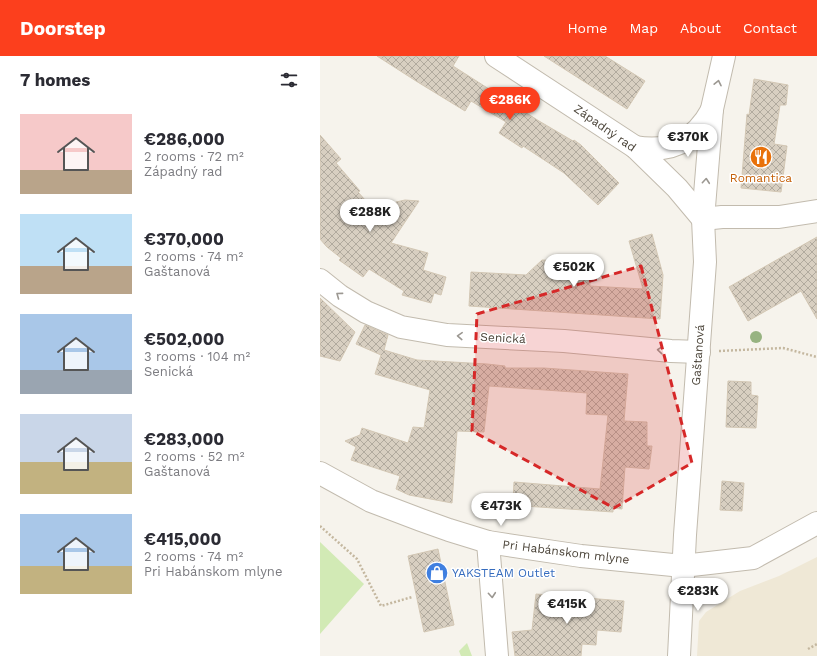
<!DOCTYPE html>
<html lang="en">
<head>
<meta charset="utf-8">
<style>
	body { margin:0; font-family:"Work Sans",sans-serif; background:#f7f7f7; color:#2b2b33; height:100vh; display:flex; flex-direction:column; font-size:15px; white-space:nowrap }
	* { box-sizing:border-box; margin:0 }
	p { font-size:13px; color:#7c7c81 }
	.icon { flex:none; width:22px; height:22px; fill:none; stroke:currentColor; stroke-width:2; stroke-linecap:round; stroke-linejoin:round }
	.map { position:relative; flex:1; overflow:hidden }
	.panel { display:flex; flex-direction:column; background:#fff; width:320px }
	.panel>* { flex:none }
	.price { position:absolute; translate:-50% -34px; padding:0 9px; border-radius:14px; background:#fff; color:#222; font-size:13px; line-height:26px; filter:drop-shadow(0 1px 2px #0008) }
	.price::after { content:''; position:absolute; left:50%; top:24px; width:12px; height:9px; margin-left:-6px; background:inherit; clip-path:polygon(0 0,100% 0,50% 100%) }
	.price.current { background:#fc3f1d; color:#fff }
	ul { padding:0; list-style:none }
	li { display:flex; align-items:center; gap:12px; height:100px; padding:0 20px }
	li span { display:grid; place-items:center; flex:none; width:112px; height:80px; border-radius:0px; color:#555 }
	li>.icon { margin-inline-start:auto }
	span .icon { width:48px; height:48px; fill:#fffc; stroke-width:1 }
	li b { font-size:17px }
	h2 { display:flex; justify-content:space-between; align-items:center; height:48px; padding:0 20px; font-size:17px }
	header { display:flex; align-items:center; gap:24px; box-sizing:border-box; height:56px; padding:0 20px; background:#fc3f1d; color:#fff }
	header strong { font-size:19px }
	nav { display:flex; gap:22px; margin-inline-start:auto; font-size:14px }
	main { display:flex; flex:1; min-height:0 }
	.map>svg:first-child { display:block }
</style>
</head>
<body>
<header>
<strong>Doorstep</strong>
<nav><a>Home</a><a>Map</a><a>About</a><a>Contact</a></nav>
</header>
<main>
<section class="panel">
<h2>7 homes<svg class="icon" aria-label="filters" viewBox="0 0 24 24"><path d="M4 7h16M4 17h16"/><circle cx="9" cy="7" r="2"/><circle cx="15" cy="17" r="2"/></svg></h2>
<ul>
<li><span style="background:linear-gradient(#f6c9c9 70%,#b9a48a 0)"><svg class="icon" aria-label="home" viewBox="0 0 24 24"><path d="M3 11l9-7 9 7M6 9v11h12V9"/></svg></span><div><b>€286,000</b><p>2 rooms · 72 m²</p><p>Západný rad</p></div></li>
<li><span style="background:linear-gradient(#bfe0f5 65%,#b9a48a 0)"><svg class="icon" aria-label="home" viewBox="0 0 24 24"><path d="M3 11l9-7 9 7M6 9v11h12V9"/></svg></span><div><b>€370,000</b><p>2 rooms · 74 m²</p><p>Gaštanová</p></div></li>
<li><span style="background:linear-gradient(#a9c7e8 70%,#9aa5b1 0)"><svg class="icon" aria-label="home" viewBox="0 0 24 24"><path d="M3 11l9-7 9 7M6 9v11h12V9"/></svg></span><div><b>€502,000</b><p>3 rooms · 104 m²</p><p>Senická</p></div></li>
<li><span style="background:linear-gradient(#c9d6e8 60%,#c2b280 0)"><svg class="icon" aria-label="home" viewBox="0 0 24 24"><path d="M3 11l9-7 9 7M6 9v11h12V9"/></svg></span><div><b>€283,000</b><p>2 rooms · 52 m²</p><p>Gaštanová</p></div></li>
<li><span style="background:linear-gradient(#a9c7e8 65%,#c2b280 0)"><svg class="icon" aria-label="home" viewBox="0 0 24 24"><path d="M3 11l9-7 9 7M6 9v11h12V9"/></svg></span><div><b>€415,000</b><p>2 rooms · 74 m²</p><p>Pri Habánskom mlyne</p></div></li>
</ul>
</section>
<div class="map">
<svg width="497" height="600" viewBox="0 0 497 600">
	<defs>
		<pattern id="building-cross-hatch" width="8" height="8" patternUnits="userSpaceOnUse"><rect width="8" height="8" fill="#d8cfc1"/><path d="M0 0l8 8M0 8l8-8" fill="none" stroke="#b1aa9e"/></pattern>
	</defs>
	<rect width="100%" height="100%" fill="#f6f3ec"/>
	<polygon fill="#efe8d6" points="497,501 497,600 377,600 379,565 386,556 420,535 459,520"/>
	<g fill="#d2eab5">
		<polygon points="0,486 44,528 0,578"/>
		<polygon points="147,587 152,600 141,600 139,595"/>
	</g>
	<g fill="url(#building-cross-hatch)" stroke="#d3c7b4">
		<polygon points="57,0 139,0 133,10 219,65 253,85 254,84 261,89 299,127 278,149 244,117 203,90 202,92 179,77 186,66 151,45 145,55 96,25"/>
		<polygon points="224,0 285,0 325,25 307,53"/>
		<polygon points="434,23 468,29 466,49 460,49 454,88 467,90 461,136 421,132 427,58 429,59"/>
		<polygon points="0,79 21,103 16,107 40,135 38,136 60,161 76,146 85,144 99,145 71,187 108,197 103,214 126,221 121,239 114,237 111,247 82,239 84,235 49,213 43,221 19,204 21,202 7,191 0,183"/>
		<polygon points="332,178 343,219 340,263 149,250 151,216 206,219 222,204 269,207 270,230 323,233 309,185"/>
		<polygon points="497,181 497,263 481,235 428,265 409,231"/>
		<polygon points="0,242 35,276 20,305 0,300"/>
		<polygon points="45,269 68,279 64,294 97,304 167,308 185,310 185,312 224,312 308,318 304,365 327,366 327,390 332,390 329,413 305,411 302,453 293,452 293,456 204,450 204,446 193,445 194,426 280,433 288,359 266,358 267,337 169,330 164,376 137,375 132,447 89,439 76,433 80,420 31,404 36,391 25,385 40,379 42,372 88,387 93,371 104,372 110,334 55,318 61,299 36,288"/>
		<polygon points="408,325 431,326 431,339 438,340 436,372 406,371"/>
		<polygon points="402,425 424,427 422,455 400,454"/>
		<polygon points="118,493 134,569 104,576 88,500"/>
		<polygon points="216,538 304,545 301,576 277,574 276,589 262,588 261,600 195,600 192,576 212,574"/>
	</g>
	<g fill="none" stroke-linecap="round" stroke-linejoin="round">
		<g stroke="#c2bbae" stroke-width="24">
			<g id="minor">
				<polyline points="176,0 315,91 357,132 383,163"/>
				<path d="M 315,91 C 349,97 375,86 392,54"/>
				<polyline points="383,163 402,161 459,161 497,155"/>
				<polyline points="0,224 20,240 46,256 81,271 127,279 244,285 351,295 379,296"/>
				<polyline points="0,417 51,445 101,464 129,474 168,486 261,500 363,510 433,502 497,467"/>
				<polyline points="168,486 177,600"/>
				<polyline points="359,600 365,479 385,206 383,163 392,53 404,0"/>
			</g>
		</g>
		<g stroke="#c4b79f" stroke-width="2.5" stroke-dasharray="2 2" stroke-linecap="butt">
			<polyline points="399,295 463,292 497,301"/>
			<polyline points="0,470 37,503 61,550 92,541"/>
			<polyline points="488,593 497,588"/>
		</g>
		<use href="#minor" stroke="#fff" stroke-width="22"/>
	</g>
	<circle fill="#97b381" cx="436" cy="281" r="6"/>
	<defs><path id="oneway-chevron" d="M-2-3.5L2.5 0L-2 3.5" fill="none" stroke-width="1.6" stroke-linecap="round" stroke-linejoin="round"/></defs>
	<g stroke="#9c9892">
		<use href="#oneway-chevron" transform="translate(398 27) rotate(-78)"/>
		<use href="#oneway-chevron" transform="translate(386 125) rotate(-85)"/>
		<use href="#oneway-chevron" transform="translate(19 239) rotate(-144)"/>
		<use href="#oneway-chevron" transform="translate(140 280) rotate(-177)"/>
		<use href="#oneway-chevron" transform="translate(340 294) rotate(-175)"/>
		<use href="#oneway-chevron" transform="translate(172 539) rotate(85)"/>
	</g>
	<path fill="#d62828" fill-opacity="0.2" stroke="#d62828" stroke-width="3" stroke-dasharray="8 5" stroke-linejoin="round" d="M 321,210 L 372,407 L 294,452 L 152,375 L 157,258 Z"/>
	<defs>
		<g id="restaurant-disc" transform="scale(1.15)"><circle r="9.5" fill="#e8710a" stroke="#fff"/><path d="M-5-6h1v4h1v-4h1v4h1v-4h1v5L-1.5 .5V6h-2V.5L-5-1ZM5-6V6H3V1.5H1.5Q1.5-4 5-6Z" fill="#fff"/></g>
		<g id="shop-disc" transform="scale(1.15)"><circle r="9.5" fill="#3f7fe0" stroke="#fff"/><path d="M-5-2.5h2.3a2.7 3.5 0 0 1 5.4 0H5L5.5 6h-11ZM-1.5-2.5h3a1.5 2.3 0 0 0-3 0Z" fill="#fff"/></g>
	</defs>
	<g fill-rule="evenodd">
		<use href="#restaurant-disc" x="441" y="101"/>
		<use href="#shop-disc" x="117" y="517"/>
	</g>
	<g text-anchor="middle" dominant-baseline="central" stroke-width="3" stroke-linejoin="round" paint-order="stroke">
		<g font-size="12" fill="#4b4439" stroke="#fff">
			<text transform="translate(285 72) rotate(35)">Západný rad</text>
			<text transform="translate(183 282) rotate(3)">Senická</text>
			<text transform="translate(378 299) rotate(-86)">Gaštanová</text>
			<text transform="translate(246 496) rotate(7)">Pri Habánskom mlyne</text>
		</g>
		<g font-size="12" fill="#c56008" stroke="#fff">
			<text x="441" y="122">Romantica</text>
		</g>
		<g font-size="12" fill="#366cbe" stroke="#fff" text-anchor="start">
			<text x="132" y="517">YAKSTEAM Outlet</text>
		</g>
	</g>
</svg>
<b class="price current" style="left:190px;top:65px">€286K</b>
<b class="price" style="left:368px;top:102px">€370K</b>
<b class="price" style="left:50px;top:177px">€288K</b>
<b class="price" style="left:254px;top:232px">€502K</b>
<b class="price" style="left:181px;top:471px">€473K</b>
<b class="price" style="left:378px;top:556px">€283K</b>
<b class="price" style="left:247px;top:569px">€415K</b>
</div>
</main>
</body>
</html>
